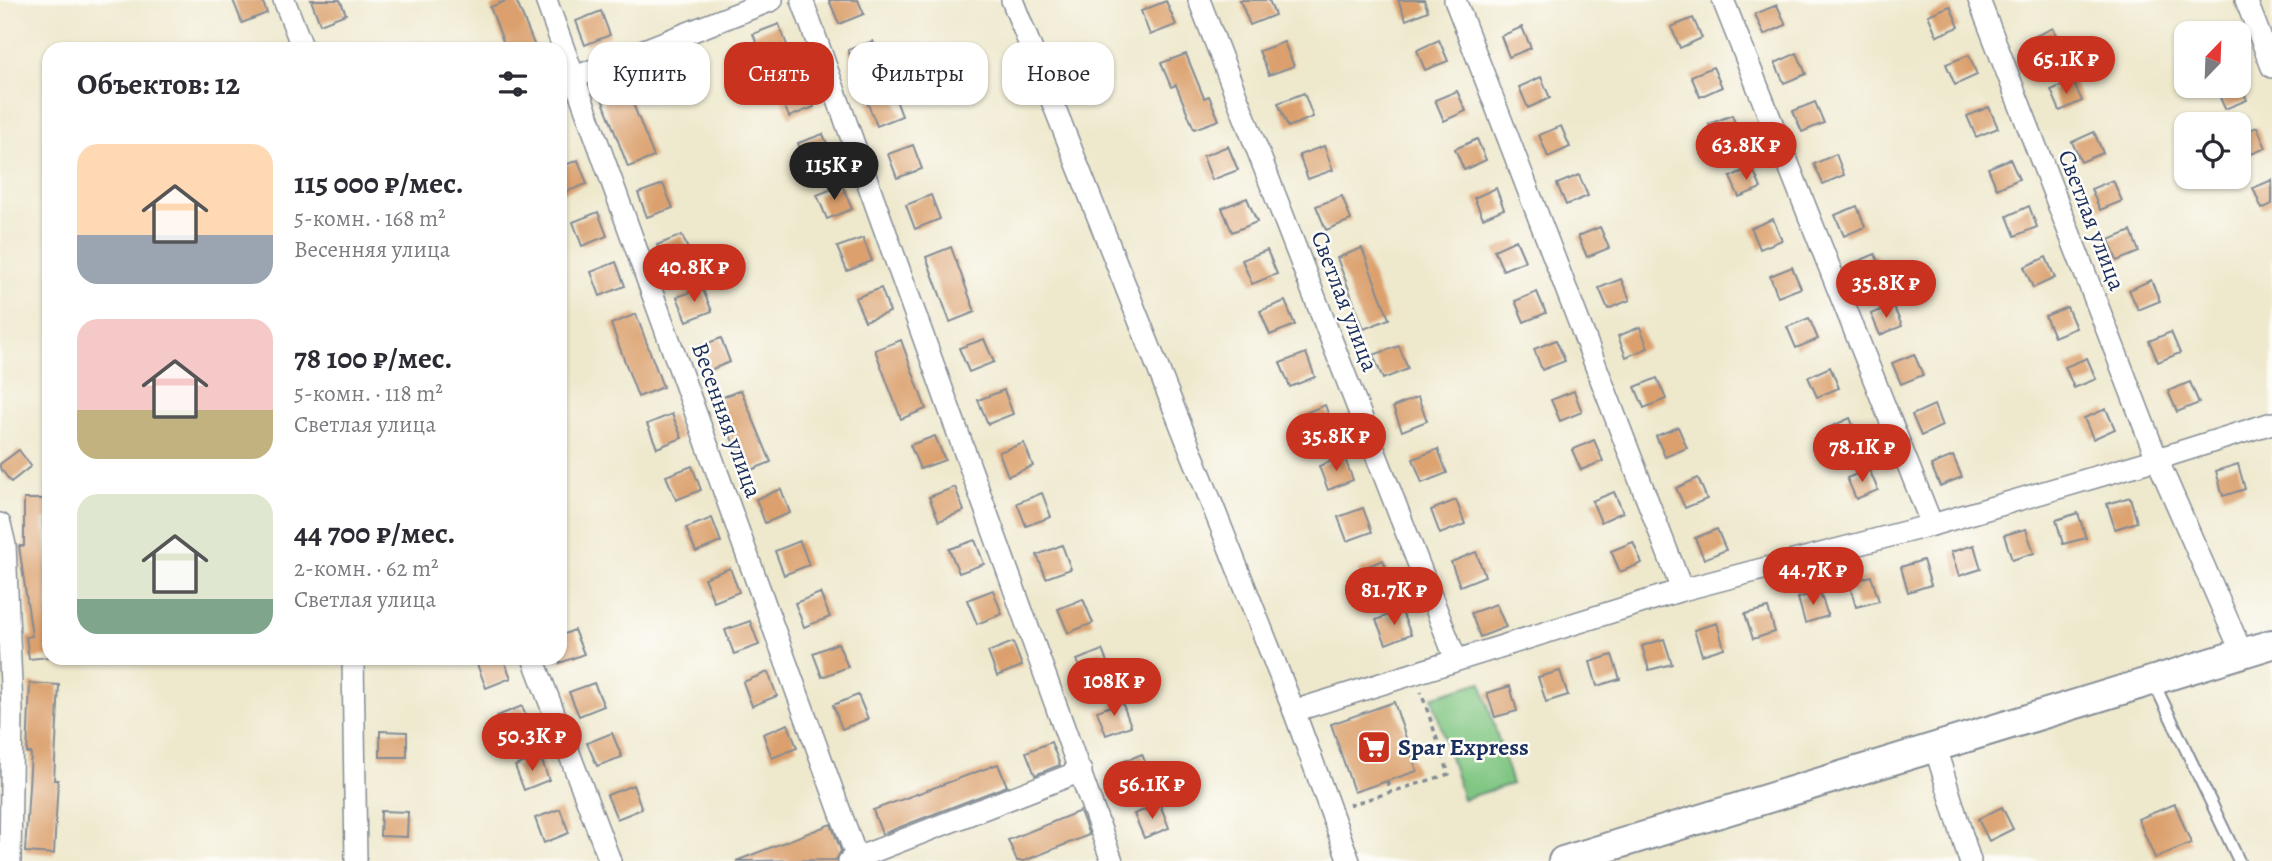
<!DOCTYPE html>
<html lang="ru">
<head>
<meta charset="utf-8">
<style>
	body { margin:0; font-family:Alegreya,serif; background:#f2f2f3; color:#2b2b33; height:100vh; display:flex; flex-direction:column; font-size:26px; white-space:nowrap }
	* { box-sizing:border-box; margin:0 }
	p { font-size:23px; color:#7c7c81 }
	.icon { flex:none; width:38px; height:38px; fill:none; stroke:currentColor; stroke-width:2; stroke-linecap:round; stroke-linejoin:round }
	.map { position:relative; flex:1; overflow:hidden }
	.sheet { position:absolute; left:42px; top:42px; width:525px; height:623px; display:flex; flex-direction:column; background:#fff; border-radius:21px; box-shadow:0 2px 5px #0004 }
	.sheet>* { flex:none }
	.top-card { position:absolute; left:588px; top:42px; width:665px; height:63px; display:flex; gap:14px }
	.needle { width:46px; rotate:23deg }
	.fabs { position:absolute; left:2174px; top:21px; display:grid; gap:14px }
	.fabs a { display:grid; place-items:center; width:77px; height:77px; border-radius:14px; background:#fff; box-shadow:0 2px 5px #0004; font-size:35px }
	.price { position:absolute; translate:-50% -60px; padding:0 16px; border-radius:24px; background:#c8321e; color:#fff; font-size:23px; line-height:46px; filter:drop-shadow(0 2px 4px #0008) }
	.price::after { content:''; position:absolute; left:50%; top:42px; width:21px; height:16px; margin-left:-10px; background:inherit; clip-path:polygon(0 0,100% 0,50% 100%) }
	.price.selected { background:#222; color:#fff }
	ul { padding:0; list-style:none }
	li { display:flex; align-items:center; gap:21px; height:175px; padding:0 35px }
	li span { display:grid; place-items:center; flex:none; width:196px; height:140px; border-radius:21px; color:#555 }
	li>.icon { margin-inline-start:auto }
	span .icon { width:84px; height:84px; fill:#fffc; stroke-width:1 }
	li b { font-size:30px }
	h2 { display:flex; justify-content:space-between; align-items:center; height:84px; padding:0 35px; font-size:30px }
	.tag { padding:0 24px; border-radius:21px; background:#fff; box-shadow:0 2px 5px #0004; font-size:24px; line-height:63px }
	.tag.selected { background:#c8321e; color:#fff }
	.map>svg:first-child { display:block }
</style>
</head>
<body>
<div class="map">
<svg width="2272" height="861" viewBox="0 0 2272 861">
	<rect width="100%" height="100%" fill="#fdfcf7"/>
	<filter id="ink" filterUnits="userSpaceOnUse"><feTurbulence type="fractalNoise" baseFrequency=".0143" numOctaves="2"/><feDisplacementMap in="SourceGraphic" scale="14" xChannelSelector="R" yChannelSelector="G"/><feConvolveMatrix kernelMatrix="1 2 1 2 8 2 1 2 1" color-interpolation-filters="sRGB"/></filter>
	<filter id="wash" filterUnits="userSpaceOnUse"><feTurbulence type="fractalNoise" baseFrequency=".00686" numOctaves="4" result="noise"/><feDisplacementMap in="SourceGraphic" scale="28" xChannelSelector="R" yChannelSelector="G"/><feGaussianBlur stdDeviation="1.57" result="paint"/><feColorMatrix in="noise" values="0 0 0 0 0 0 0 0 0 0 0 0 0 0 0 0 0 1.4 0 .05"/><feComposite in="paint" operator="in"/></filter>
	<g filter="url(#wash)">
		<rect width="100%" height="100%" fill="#eee8cc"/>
		<polygon fill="#80c682" stroke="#4e7a70" stroke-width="2" points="1481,682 1512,784 1463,799 1432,697"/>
		<g id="blocks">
			<g fill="#dba06d">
				<polygon points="233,0 262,0 267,13 242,23"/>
				<polygon points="311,0 340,0 346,14 320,24"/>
				<polygon points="508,0 516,0 536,49 506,49 490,7"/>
				<polygon points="829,0 858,0 864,14 839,24"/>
				<polygon points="1240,0 1269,0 1275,15 1250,25"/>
				<polygon points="1398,0 1424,0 1428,11 1406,20"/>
				<polygon points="1166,1 1176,25 1150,35 1141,11"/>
				<polygon points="1777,5 1786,25 1764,35 1755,14"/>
				<polygon points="1950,6 1959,27 1937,36 1928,15"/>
				<polygon points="601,11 610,35 585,45 576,21"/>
				<polygon points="1693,18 1702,38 1680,48 1671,27"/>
				<polygon points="779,24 788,48 763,58 753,34"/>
				<polygon points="1522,27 1531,48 1509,57 1501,36"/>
				<polygon points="2053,28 2062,49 2039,58 2031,38"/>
				<polygon points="1439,40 1448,61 1425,70 1417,50"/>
				<polygon points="873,41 883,65 857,74 848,50"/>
				<polygon points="1284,42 1294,66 1269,75 1259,51"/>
				<polygon points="1797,53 1806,74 1784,83 1775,63"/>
				<polygon points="1186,54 1204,98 1209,96 1219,120 1194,129 1176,85 1171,87 1161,63"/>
				<polygon points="1969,55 1977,75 1955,85 1946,64"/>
				<polygon points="1713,67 1722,87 1700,97 1691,76"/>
				<polygon points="1541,77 1550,98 1528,108 1519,87"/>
				<polygon points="2073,81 2082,101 2060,111 2051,90"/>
				<polygon points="804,83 814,107 789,117 779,93"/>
				<polygon points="626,86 654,157 628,167 601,96"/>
				<polygon points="2215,86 2241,86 2247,100 2225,109"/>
				<polygon points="1457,91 1466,111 1444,121 1435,100"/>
				<polygon points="893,92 902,116 877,126 867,102"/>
				<polygon points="1304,93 1313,117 1288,127 1278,103"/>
				<polygon points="1815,102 1824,123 1802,132 1793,111"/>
				<polygon points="1989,107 1998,128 1976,137 1967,116"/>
				<polygon points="1732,115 1740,136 1718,146 1709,124"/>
				<polygon points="1561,126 1570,147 1548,157 1539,135"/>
				<polygon points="2257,127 2266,148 2244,157 2238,144 2238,135"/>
				<polygon points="2094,132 2103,153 2081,162 2072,142"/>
				<polygon points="823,134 833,158 807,167 798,143"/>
				<polygon points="1477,139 1486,160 1464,170 1455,149"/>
				<polygon points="913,145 922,169 897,178 888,154"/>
				<polygon points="1228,146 1238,170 1212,180 1203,156"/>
				<polygon points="1324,146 1333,170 1308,179 1299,155"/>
				<polygon points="1836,154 1844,175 1823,184 1814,164"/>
				<polygon points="2010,159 2019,179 1997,189 1988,168"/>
				<polygon points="578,160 587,184 560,194 560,167"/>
				<polygon points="1752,167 1761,188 1739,197 1730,177"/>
				<polygon points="1579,175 1588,196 1566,205 1557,184"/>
				<polygon points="2113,180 2122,201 2100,210 2091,189"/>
				<polygon points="2272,180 2272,204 2262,209 2253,188"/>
				<polygon points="663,184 673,208 647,217 638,193"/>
				<polygon points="842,185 852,209 827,219 817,195"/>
				<polygon points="1496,188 1504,209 1483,218 1474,198"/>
				<polygon points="931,195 940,219 915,229 906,205"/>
				<polygon points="1342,196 1351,220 1326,230 1316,206"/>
				<polygon points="1247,198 1257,222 1232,232 1222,208"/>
				<polygon points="1857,206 1865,227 1844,236 1835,215"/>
				<polygon points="2029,206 2037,227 2015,236 2007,216"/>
				<polygon points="598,212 607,236 582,246 573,222"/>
				<polygon points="1773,219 1782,240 1760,249 1751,228"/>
				<polygon points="1600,227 1609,248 1587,257 1578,236"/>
				<polygon points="2131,231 2139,252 2117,261 2109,240"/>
				<polygon points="682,235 692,259 667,269 657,245"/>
				<polygon points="863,238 872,261 847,271 837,247"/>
				<polygon points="1516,240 1525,261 1503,270 1494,250"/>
				<polygon points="951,247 975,312 950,322 926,257"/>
				<polygon points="1362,248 1389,319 1364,329 1337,258"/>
				<polygon points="1267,250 1277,274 1252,284 1242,260"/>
				<polygon points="1875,254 1884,275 1862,284 1854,263"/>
				<polygon points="2046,257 2055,278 2033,288 2024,267"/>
				<polygon points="616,262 625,286 600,296 591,272"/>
				<polygon points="1792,267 1801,288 1778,297 1770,276"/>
				<polygon points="1621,279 1630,300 1608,309 1599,288"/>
				<polygon points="2151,280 2160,301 2138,310 2129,290"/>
				<polygon points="702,288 712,311 687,321 677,297"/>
				<polygon points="881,288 890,312 865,321 855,298"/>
				<polygon points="1537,292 1546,313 1524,322 1515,301"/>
				<polygon points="1285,301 1295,325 1270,335 1260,311"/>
				<polygon points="1893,305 1902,326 1880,335 1871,314"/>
				<polygon points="2067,307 2076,328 2054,337 2045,316"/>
				<polygon points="636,314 663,387 638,397 611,324"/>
				<polygon points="1809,318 1818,339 1796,348 1787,327"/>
				<polygon points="1640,327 1648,348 1626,357 1618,336"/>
				<polygon points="2171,332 2180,353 2158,362 2149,341"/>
				<polygon points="721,338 730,362 705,372 695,348"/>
				<polygon points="984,339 994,362 969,372 959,348"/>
				<polygon points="901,340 926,409 901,419 875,350"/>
				<polygon points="1556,340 1565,361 1542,370 1534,349"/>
				<polygon points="1399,346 1408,369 1383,379 1373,355"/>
				<polygon points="1306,353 1315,377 1290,387 1280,363"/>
				<polygon points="1914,354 1923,375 1901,384 1892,363"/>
				<polygon points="2087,358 2096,379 2074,388 2065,367"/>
				<polygon points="1830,367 1839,388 1817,397 1808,377"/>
				<polygon points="1657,378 1666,399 1644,408 1635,387"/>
				<polygon points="2190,382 2199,403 2177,412 2168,391"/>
				<polygon points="741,390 771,462 746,472 715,400"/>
				<polygon points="1004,390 1013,414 988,424 978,400"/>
				<polygon points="1574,391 1582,412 1560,421 1551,400"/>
				<polygon points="1418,397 1427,421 1402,431 1393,407"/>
				<polygon points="1325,405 1334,429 1309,439 1300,415"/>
				<polygon points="1934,405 1942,426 1921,436 1912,415"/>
				<polygon points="2106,409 2115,429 2093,439 2084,418"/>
				<polygon points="672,414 682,438 657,448 647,424"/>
				<polygon points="1850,418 1859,440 1837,449 1828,428"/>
				<polygon points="1678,427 1687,448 1665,457 1656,436"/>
				<polygon points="935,436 945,460 920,469 910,445"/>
				<polygon points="1594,440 1603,461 1581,470 1572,450"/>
				<polygon points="1024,443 1033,466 1008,476 999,452"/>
				<polygon points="1438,449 1447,473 1422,483 1413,459"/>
				<polygon points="19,450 31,466 11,482 0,468 0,464"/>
				<polygon points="1344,456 1353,480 1328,490 1319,466"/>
				<polygon points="1953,456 1962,477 1940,486 1931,465"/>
				<polygon points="2238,464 2245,489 2223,496 2216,471"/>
				<polygon points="692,466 701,490 676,500 666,476"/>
				<polygon points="1869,469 1878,490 1856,499 1847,478"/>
				<polygon points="1698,478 1707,499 1685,508 1676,488"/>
				<polygon points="955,487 964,511 939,521 929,497"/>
				<polygon points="781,489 790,513 765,523 756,499"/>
				<polygon points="1614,492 1623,512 1601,522 1592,501"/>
				<polygon points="1042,493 1051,517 1026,526 1017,503"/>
				<polygon points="2130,497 2137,522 2115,529 2107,504"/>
				<polygon points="24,499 49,499 49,520 43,520 49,578 49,657 29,659 26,637 32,636 19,546 24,546"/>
				<polygon points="1456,500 1465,524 1440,534 1431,510"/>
				<polygon points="1363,508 1372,532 1347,541 1338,517"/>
				<polygon points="2078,513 2086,538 2063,544 2056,520"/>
				<polygon points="712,518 721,542 696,552 686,528"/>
				<polygon points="1717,529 1726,550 1704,559 1695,538"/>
				<polygon points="2026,529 2034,553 2012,560 2004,535"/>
				<polygon points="975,540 984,564 959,573 949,549"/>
				<polygon points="800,541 809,565 784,575 775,551"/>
				<polygon points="1633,542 1642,563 1620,572 1611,551"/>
				<polygon points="1062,545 1071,569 1046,578 1037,555"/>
				<polygon points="1974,545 1981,569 1959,576 1951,552"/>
				<polygon points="1476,552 1485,576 1460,586 1451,562"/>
				<polygon points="1383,560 1393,584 1367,594 1358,570"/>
				<polygon points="1923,560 1931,585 1908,592 1901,567"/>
				<polygon points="730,568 739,592 714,602 704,578"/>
				<polygon points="1871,576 1879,601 1856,607 1849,583"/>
				<polygon points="993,590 1002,614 977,624 967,600"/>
				<polygon points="1820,591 1828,616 1805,623 1798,598"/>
				<polygon points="820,593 830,617 804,627 795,603"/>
				<polygon points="1083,599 1093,623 1068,633 1058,609"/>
				<polygon points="1496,604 1506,627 1480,637 1471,613"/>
				<polygon points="1768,608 1775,632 1753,639 1745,614"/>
				<polygon points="1401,610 1411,634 1386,644 1376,620"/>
				<polygon points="750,621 759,645 734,654 725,630"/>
				<polygon points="1717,623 1724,648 1702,655 1694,630"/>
				<polygon points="574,630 584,654 560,663 560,636"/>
				<polygon points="1664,639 1672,664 1649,670 1642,646"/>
				<polygon points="1013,642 1022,666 997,676 988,652"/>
				<polygon points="838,643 848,667 822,677 813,653"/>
				<polygon points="1102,650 1112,674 1086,684 1077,660"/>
				<polygon points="1612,655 1620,679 1597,686 1590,662"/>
				<polygon points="492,658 503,658 511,678 486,688 477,664"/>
				<polygon points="1560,671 1568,695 1546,702 1538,677"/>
				<polygon points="768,672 777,696 752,706 743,682"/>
				<polygon points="30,683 59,685 54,780 58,780 54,854 25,852 31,753 27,753"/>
				<polygon points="594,683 604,706 579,716 569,692"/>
				<polygon points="1510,686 1517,711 1495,717 1487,693"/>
				<polygon points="858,695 868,719 842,729 833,705"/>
				<polygon points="1122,702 1131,726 1106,735 1097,711"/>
				<polygon points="1394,702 1417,771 1354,792 1331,724"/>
				<polygon points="522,706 531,730 506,740 497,716"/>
				<polygon points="788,724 797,748 772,758 763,734"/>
				<polygon points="380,731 407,732 407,757 380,757"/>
				<polygon points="612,733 622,757 597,766 587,743"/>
				<polygon points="1051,742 1060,765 1035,775 1026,752"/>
				<polygon points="1142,754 1151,778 1126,788 1117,764"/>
				<polygon points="540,756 549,780 524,790 515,766"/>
				<polygon points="998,764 1007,786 882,834 873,810"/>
				<polygon points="633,785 642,809 617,819 607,795"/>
				<polygon points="1160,804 1169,828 1144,838 1134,814"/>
				<polygon points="2175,804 2191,843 2155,858 2138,819"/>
				<polygon points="2002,807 2013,829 1989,841 1978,819"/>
				<polygon points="560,809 569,833 544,843 535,818"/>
				<polygon points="381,811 408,812 407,837 380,836"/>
				<polygon points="1080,811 1089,835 1024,861 1017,861 1008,840"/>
				<polygon points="831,824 841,851 836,860 736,861"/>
			</g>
		</g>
	</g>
	<g filter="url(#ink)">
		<use href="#blocks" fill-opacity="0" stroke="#848c95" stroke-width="2"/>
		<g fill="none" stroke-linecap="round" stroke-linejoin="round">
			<g stroke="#848c95" stroke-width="14">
				<polyline id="service" points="2154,683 2239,861"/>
			</g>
			<g stroke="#848c95" stroke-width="24">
				<g id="minor">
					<polyline points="284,0 303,49"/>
					<polyline points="546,0 858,861"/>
					<polyline points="802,0 1112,861"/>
					<polyline points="1012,0 1294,711 1349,861"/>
					<polyline points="1199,0 1456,660"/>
					<polyline points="1455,0 1682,590"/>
					<polyline points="1723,0 1932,525"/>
					<polyline points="1979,0 2157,459 2242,653"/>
					<polyline points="2246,0 2272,67"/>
					<polyline points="560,83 772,0"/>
					<polyline points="0,524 5,545 12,708 10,861"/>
					<polyline points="353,658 356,861"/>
					<polyline points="533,658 610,861"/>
					<polyline points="1294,711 1682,590 1932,525 2157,459 2272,423"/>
					<polyline points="1935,747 1970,861"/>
					<polyline points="849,861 1081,771"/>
				</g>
			</g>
			<g stroke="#848c95" stroke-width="32">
				<polyline id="tertiary" points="1563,861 2272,644"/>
			</g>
			<g stroke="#848c95" stroke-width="3.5" stroke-dasharray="5 5" stroke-linecap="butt">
				<polyline points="1387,781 1390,792"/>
				<polyline points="1349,805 1449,774 1421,692"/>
			</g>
			<use href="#service" stroke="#fff" stroke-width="10"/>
			<use href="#minor" stroke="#fff" stroke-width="21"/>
			<use href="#tertiary" stroke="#fff" stroke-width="28"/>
		</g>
	</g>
	<defs>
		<g id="supermarket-square" transform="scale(1.75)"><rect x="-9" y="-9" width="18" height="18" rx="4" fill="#c8321e" stroke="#fdfcf7"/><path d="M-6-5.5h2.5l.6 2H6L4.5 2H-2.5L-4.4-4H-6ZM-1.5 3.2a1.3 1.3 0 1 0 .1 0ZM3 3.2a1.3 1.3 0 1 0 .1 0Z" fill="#fff"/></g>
	</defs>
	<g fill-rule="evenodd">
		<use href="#supermarket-square" x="1374" y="747"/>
	</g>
	<g text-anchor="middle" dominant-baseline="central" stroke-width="5" stroke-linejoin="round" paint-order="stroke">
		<g font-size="24" fill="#1b2f5e" stroke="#fdfcf7">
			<text transform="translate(2092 220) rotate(69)">Светлая улица</text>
			<text transform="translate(1345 301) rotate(69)">Светлая улица</text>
			<text transform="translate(727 420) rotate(70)">Весенняя улица</text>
		</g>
		<g font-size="24" font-weight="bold" fill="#1b2f5e" stroke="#fdfcf7" text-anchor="start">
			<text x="1398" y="747">Spar Express</text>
		</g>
	</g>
</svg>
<div class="fabs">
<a><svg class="needle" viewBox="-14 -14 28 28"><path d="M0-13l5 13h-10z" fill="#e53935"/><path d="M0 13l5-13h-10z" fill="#7c7c81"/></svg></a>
<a><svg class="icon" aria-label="locate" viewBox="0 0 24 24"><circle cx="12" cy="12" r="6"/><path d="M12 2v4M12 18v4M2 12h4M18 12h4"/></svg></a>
</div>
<b class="price" style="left:2066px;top:96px">65.1K ₽</b>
<b class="price" style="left:1746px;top:182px">63.8K ₽</b>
<b class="price selected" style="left:834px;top:202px">115K ₽</b>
<b class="price" style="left:694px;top:304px">40.8K ₽</b>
<b class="price" style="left:1886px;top:320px">35.8K ₽</b>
<b class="price" style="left:1336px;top:473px">35.8K ₽</b>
<b class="price" style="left:1862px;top:484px">78.1K ₽</b>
<b class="price" style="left:1813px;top:607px">44.7K ₽</b>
<b class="price" style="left:1394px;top:627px">81.7K ₽</b>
<b class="price" style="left:1114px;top:718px">108K ₽</b>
<b class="price" style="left:532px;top:773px">50.3K ₽</b>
<b class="price" style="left:1152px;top:821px">56.1K ₽</b>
<div class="top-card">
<a class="tag">Купить</a>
<a class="tag selected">Снять</a>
<a class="tag">Фильтры</a>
<a class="tag">Новое</a>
</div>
<section class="sheet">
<h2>Объектов: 12<svg class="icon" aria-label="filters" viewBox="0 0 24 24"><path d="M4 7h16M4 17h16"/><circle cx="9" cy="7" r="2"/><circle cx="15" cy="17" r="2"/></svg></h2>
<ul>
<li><span style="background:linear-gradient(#ffd9b3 65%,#9aa5b1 0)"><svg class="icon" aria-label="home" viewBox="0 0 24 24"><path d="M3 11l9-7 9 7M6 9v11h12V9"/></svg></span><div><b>115 000 ₽/мес.</b><p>5-комн. · 168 m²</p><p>Весенняя улица</p></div></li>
<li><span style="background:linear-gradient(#f6c9c9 65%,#c2b280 0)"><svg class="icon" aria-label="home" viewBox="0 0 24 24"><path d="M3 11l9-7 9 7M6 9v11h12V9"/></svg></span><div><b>78 100 ₽/мес.</b><p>5-комн. · 118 m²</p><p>Светлая улица</p></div></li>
<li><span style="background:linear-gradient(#dfe7d0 75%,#7fa58c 0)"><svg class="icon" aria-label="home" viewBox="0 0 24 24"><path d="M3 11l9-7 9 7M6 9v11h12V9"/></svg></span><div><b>44 700 ₽/мес.</b><p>2-комн. · 62 m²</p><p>Светлая улица</p></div></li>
</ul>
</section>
</div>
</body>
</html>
